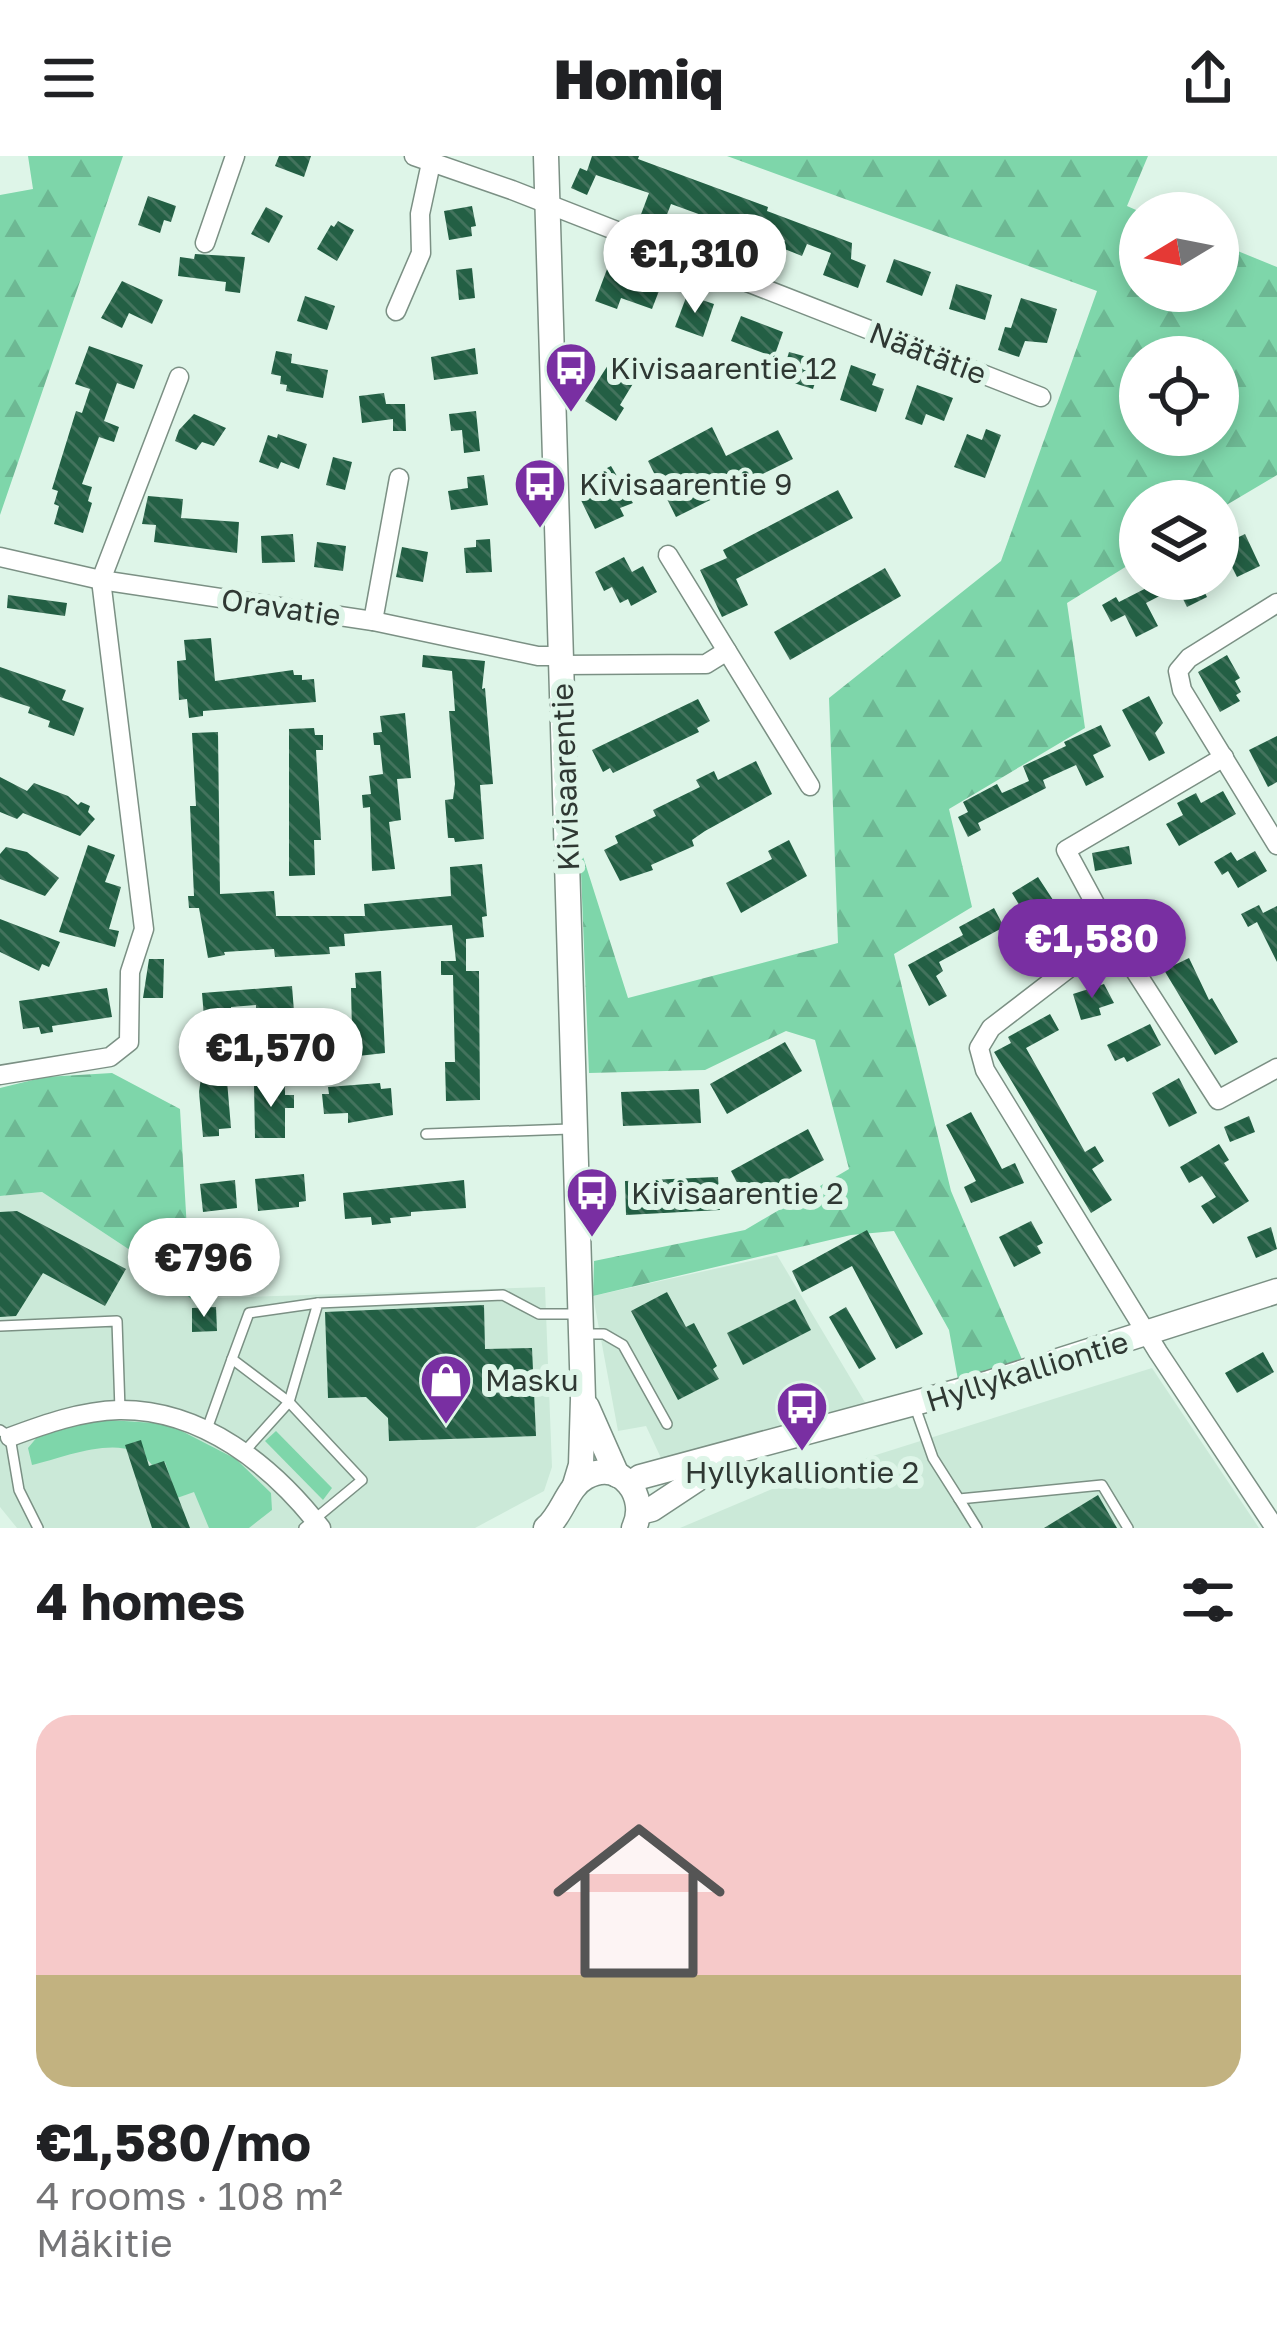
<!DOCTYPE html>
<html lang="en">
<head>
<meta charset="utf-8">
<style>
	body { margin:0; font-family:"Golos Text",sans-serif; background:#f6f6f6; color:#202124; height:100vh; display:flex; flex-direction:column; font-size:45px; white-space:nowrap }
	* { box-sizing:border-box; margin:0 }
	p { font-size:39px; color:#757577 }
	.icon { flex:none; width:66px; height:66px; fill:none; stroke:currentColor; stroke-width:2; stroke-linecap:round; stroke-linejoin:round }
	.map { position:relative; height:1372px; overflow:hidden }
	.panel { display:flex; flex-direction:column; background:#fff; flex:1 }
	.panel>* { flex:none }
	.needle { width:78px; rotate:260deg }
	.controls { position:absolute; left:1119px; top:36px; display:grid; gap:24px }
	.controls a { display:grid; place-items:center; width:120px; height:120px; border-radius:50%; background:#fff; box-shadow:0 6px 18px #0003; font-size:60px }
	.price { position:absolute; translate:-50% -102px; padding:0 27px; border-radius:42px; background:#fff; color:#222; font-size:39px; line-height:78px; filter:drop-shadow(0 3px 6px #0008) }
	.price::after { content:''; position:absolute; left:50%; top:72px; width:36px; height:27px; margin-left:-18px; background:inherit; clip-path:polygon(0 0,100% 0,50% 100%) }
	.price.on { background:#792fa2; color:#fff }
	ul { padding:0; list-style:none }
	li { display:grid; align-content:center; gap:24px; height:636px; padding:0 36px }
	li span { display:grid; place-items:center; height:372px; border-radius:36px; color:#555 }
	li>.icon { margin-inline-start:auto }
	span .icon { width:216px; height:216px; fill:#fffc; stroke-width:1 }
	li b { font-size:51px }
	h2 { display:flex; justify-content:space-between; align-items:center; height:144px; padding:0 36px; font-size:51px }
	header { display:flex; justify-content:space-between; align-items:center; height:156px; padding:0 36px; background:#fff; font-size:54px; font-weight:800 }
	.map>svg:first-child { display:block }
</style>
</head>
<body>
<header><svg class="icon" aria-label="menu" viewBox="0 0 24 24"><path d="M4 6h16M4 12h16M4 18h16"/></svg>Homiq<svg class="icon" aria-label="share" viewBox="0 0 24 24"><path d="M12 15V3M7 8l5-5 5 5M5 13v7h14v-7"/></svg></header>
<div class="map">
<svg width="1277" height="1372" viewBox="0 0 1277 1372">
	<defs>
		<pattern id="forest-firs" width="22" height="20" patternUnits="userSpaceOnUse" patternTransform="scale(3)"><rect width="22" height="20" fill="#7ed6aa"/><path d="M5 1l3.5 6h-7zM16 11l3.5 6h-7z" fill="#6db893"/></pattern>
		<pattern id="building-back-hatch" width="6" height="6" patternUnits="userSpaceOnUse" patternTransform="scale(3)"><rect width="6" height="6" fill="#235f44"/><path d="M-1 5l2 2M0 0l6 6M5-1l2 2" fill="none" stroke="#43735d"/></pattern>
	</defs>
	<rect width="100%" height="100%" fill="#def5e8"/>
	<g fill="#cbe9d8">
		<polygon points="42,1036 145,1104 191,1143 545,1131 552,1311 544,1335 475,1372 17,1372 0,1351 0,1040"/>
		<polygon points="777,1099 866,1248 661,1302 646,1270 618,1275 593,1140"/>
		<polygon points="1152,1212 1259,1372 680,1372 784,1328"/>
	</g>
	<g fill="#7ed6aa">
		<path d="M 95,1263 L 168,1268 L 236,1303 L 271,1337 L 272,1354 L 249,1372 L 209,1372 L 194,1336 L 177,1342 L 165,1306 L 152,1309 C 127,1274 67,1301 32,1309 L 28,1292 L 38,1280 Z"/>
		<polygon points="276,1275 332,1332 323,1344 265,1285"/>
	</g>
	<g fill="url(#forest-firs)" fill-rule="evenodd">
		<polygon points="28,0 123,0 0,359 0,39 33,33"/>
		<path d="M 727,0 L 1148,0 L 1127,50 L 1143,57 L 1140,135 L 1218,135 L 1218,87 L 1277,111 L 1277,319 L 1218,354 L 1218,345 L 1140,345 L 1140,402 L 1067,447 L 1085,572 L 949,653 L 972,751 L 894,798 L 951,1035 L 1023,1206 L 958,1224 L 949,1174 L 894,1075 L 851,1079 L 593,1140 L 594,1105 L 745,1074 L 849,1013 L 815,884 L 786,875 L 705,914 L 589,917 L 580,691 L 628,842 L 838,787 L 829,542 L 1001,405 L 1097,135 ZM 1140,201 L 1218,201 L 1218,279 L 1140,279 Z"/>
		<polygon points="112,917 180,953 191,1143 145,1104 42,1036 0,1040 0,932 45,921"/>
	</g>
	<g fill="url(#building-back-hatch)">
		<polygon points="279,0 311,0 304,21 275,10"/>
		<polygon points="592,0 639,0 638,3 768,51 767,55 852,87 851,103 866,109 858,132 823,119 831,97 807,88 802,100 782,92 785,84 760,75 758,82 732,73 729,84 710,78 715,64 671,48 663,69 640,61 649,37 596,19 587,39 571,32 580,12 587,15"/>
		<polygon points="148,40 176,50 171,66 164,64 160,77 138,69"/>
		<polygon points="472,50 476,70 471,71 472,80 449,84 444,55"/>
		<polygon points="266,51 283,60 269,87 251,78"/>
		<polygon points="338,65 354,74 337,105 317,93 331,69 334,71"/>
		<polygon points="195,98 245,101 240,137 225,135 226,126 178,120 180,101 194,103"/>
		<polygon points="894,103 931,116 922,140 886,126"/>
		<polygon points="609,108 662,127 652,153 621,142 617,153 595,145"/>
		<polygon points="472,112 475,142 459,144 456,114"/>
		<polygon points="122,125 163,144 152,168 129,157 122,172 101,162"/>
		<polygon points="956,128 992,139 985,164 949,153"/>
		<polygon points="687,139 714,148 703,181 675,171"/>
		<polygon points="305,140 335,150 327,174 297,165"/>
		<polygon points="1021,142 1057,153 1047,187 1025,185 1019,201 998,194 1005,171 1011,172"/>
		<polygon points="741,160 783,176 774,201 731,185"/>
		<polygon points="89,190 143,209 134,233 117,227 104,265 119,271 114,286 99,281 82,328 92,331 88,345 92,347 83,377 54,368 59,350 54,348 58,335 52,333 76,255 82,257 90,233 75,228"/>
		<polygon points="475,192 478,218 434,224 431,201"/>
		<polygon points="276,195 292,198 291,207 328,214 323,242 286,235 287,229 280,228 281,220 271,218"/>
		<polygon points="789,196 822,205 813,233 781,223"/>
		<polygon points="608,209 634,226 620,249 624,252 616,265 585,245"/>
		<polygon points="851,209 876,218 872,229 884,233 876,256 840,244"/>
		<polygon points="917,229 953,242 944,265 926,258 922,269 905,263"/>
		<polygon points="384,237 386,248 405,248 406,275 393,275 393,263 362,267 359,240"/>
		<polygon points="476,255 480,295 464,297 462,274 451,275 449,258"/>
		<polygon points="194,258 226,272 214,290 202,286 196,294 175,285 179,274"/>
		<polygon points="712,271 726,300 778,274 793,303 676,361 648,305"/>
		<polygon points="986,273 1001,279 985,322 954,311 967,278 982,284"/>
		<polygon points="278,278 307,288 299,313 281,306 278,313 259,306 268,279 277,282"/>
		<polygon points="333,301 352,306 345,334 326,329"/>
		<polygon points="611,310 633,347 620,352 624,360 595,373 578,338 604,326 599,316"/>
		<polygon points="484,319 488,349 451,354 448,335 468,332 467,321"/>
		<polygon points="838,334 853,362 736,423 748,449 722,461 700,414 727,402 723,394"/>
		<polygon points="148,340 183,343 181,362 239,366 237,397 154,386 156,369 142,368"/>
		<polygon points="293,378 295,406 262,407 261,380"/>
		<polygon points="1245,378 1260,410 1237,421 1228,403 1218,408 1218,391"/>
		<polygon points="490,383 492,416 466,417 464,392 476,391 476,384"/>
		<polygon points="317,386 346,390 343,415 314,411"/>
		<polygon points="402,391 428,396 423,426 396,421"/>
		<polygon points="624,401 632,416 643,410 657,436 631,450 628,443 620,447 612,431 604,435 595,416"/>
		<polygon points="885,412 901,440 790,504 774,476"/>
		<polygon points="1164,423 1198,423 1207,441 1187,451 1177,431 1146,447 1158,470 1136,481 1125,459 1111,466 1102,449 1116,441 1119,446"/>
		<polygon points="8,439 67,447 65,460 7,452"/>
		<polygon points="211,482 215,525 293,514 294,519 302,519 302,524 314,523 316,546 203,555 203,560 189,562 187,543 179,544 177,505 186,504 184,484"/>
		<polygon points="423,499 485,505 482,533 485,532 493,628 480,629 484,683 455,686 454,682 448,682 445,644 453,643 455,628 449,555 455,555 452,515 422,511"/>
		<polygon points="1227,499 1240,522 1235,525 1241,536 1236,539 1240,545 1220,556 1198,516"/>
		<polygon points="0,511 66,534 62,544 84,552 74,580 48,571 50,565 28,557 30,551 0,541"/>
		<polygon points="1149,540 1163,567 1155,577 1165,597 1149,605 1122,554"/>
		<polygon points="698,543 710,565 697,572 699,576 613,617 610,612 603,616 592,594"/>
		<polygon points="405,557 411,622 397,623 401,664 389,666 395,713 372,715 370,651 363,652 362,639 371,638 369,620 383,618 380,589 374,589 373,577 382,576 380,560"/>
		<polygon points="1101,569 1111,590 1093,599 1104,621 1086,630 1076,609 1043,624 1046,632 978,667 981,674 968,681 958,661 968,656 963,646 997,628 1002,637 1029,625 1023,610 1066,590 1064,586"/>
		<polygon points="314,572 315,579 323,579 323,594 316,594 321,684 314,684 315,719 289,720 289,573"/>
		<polygon points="218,576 220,738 274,735 276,760 365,760 364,748 451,740 450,711 482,708 487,760 482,761 484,781 466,783 466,815 479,815 480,944 446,945 445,906 455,906 453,819 441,819 441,805 456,805 452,769 344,778 345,790 329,791 330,798 275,801 274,793 224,796 225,799 208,802 199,752 189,752 188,740 194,740 190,650 196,650 192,577"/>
		<polygon points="1277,580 1277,626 1268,631 1249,594"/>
		<polygon points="756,605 772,638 705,675 692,684 694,690 651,709 653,714 620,725 604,694 618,687 615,680 656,660 653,654 700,631 696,624 714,615 718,624"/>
		<polygon points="0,621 27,635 34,627 68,640 78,649 81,646 90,650 88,656 95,663 80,680 23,657 17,663 0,656"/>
		<polygon points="1223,635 1236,658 1179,690 1166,668 1183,659 1177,647 1196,637 1201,647"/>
		<polygon points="789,684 807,720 741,757 726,727 772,703 768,695"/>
		<polygon points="88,689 115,699 105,726 121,731 109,773 119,775 115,791 59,776"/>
		<polygon points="1129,690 1132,708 1095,715 1092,697"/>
		<polygon points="6,691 27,696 59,722 45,740 0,723 0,698"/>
		<polygon points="1255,695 1267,715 1238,732 1228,715 1222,719 1214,706 1231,696 1237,705"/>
		<polygon points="1038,721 1072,773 1058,782 1041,753 1027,762 1012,737"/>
		<polygon points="1149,747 1169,785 1149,796 1134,770 1142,766 1135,754"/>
		<polygon points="1259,749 1263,757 1277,750 1277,806 1257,766 1248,771 1241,758"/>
		<polygon points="994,752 1004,771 939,806 943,815 936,820 947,840 929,850 908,809 963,779 959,771"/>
		<polygon points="0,763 60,786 49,811 42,808 39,815 0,796"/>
		<polygon points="1189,802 1209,844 1212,842 1238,886 1215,899 1164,814"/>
		<polygon points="149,803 164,803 163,842 143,842"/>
		<polygon points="381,815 385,897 358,900 356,873 352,874 351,832 356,832 355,817"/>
		<polygon points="1104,828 1114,847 1099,852 1101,859 1081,864 1073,838"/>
		<polygon points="292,830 295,868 328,865 330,892 264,897 260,853 256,853 256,849 231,851 233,913 226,913 231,972 219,973 219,980 203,981 199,936 201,922 206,922 205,889 195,890 195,873 205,873 202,837"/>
		<polygon points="107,832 112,861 52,870 53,876 41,878 39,871 23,873 19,845"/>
		<polygon points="1050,858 1059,874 1026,892 1085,996 1095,990 1104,1005 1092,1013 1112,1044 1091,1057 994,896 1011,887 1008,881"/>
		<polygon points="1150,868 1161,889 1127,906 1124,901 1115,905 1107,889"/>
		<polygon points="785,886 802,915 727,958 710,928"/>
		<polygon points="1179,922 1197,957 1169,971 1152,937"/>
		<polygon points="380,927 381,933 391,932 393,959 348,967 348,957 324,958 322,938 329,938 328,931"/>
		<polygon points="254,928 285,928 285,939 294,939 294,952 285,952 285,982 255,982"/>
		<polygon points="699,933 701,967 623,970 621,936"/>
		<polygon points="971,956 1002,1013 1015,1007 1024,1027 971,1047 964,1031 976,1025 946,969"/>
		<polygon points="1249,960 1255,976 1230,986 1224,971"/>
		<polygon points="808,973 824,1004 747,1046 731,1015"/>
		<polygon points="1219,988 1229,1004 1224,1007 1249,1045 1213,1068 1201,1050 1216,1041 1202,1020 1189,1027 1180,1011"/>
		<polygon points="304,1018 306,1045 299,1046 299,1051 258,1055 255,1023"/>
		<polygon points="718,1021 720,1054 626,1059 625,1025"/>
		<polygon points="235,1024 237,1052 203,1056 200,1028"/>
		<polygon points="464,1024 466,1052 411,1056 411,1060 390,1062 391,1067 372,1069 371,1061 345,1063 343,1037"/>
		<polygon points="17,1055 126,1113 105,1150 43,1117 16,1160 0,1161 0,1056"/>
		<polygon points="1031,1065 1043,1087 1037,1090 1041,1097 1014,1111 999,1081"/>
		<polygon points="1271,1071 1277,1093 1256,1102 1247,1081"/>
		<polygon points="867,1074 923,1178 896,1193 852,1110 802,1136 792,1115"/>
		<polygon points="667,1136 686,1171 694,1167 717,1210 713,1213 719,1223 678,1244 631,1155"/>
		<polygon points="795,1143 811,1174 743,1209 727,1177"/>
		<polygon points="484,1149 485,1193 532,1192 536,1280 389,1285 388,1262 366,1241 328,1242 325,1156"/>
		<polygon points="216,1151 217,1175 192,1176 192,1152"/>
		<polygon points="846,1151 876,1203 859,1213 829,1161"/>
		<polygon points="1263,1196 1274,1216 1237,1237 1225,1217"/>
		<polygon points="141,1284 149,1310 164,1305 190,1372 152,1372 125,1289"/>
		<polygon points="1098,1339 1117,1372 1044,1372"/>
	</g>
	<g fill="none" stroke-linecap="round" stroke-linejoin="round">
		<g stroke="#7b9084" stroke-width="12">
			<g id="lane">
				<polyline points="426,978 570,973"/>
				<polyline points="0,1170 117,1165 120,1254"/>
				<polyline points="585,1178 604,1178 623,1189 667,1268"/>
				<polyline points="232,1203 249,1157 318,1147"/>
				<polyline points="914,1248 933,1302 959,1343 1102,1329 1128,1372"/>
				<polyline points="207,1273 232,1203 289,1246 362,1324 304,1372"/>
				<polyline points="0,1274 10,1281 19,1334 38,1372"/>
				<polyline points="244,1296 289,1246 318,1147 503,1139 539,1158 575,1158"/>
				<polyline points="959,1343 977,1372"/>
			</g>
		</g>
		<g stroke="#7b9084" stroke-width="21">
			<g id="street">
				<polyline points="414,0 512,34 1041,241"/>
				<polyline points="205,87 235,0"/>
				<polyline points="396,155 421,97 420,58 431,7"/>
				<polyline points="668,399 727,495"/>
				<polyline points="0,401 101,424 373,465 538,500 561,500"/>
				<polyline points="1277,447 1189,502 1178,515 1182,534 1277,689"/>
				<polyline points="373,465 399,322"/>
				<polyline points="561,509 706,508 727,495 810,630"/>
				<polyline points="1224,601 1066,694 1112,779 1218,944 1277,912"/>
				<polyline points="1112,779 991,872 979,892 985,914 1158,1196 1275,1372"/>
				<polyline points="0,919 110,901 129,886 130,816 144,773 101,424 179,221"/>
				<path d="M 10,1281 C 45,1268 81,1255 119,1254 C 202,1253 272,1309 321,1372"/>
			</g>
		</g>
		<g stroke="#7b9084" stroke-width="27">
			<g id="secondary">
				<polyline points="546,0 583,1243 581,1309 575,1329"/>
				<polyline points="587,1251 617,1319"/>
				<polyline points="630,1328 640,1321 989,1227 1277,1135"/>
				<polyline points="640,1356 652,1353 717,1310"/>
				<path d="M 546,1372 C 563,1358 567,1331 586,1321 C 621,1302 649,1341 634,1372"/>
			</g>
		</g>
		<use href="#lane" stroke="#fff" stroke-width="9"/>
		<use href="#street" stroke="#fff" stroke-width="18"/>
		<use href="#secondary" stroke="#fff" stroke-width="24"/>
	</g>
	<defs>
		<g id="bus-pin" transform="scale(2.7)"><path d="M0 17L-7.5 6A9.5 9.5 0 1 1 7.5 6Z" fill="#792fa2" stroke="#def5e8"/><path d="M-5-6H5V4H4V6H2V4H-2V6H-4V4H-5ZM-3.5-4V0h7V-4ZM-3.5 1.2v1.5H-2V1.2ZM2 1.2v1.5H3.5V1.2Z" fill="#fff"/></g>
		<g id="shop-pin" transform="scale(2.7)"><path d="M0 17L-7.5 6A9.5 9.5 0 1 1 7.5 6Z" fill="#792fa2" stroke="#def5e8"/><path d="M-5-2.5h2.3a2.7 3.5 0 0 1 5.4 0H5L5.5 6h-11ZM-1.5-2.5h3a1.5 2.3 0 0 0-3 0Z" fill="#fff"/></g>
	</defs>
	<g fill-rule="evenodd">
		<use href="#bus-pin" x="571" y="212"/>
		<use href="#bus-pin" x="540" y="328"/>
		<use href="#bus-pin" x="592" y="1037"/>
		<use href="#shop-pin" x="446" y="1224"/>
		<use href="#bus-pin" x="802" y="1251"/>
	</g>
	<g text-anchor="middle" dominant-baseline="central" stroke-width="12" stroke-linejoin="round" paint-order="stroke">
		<g font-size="30" fill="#2f3833" stroke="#def5e8">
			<text transform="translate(928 197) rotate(21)">Näätätie</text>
			<text transform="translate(281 451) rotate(8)">Oravatie</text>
			<text transform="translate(565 621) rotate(-92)">Kivisaarentie</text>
			<text transform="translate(1027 1215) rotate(-17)">Hyllykalliontie</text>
		</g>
		<g font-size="30" fill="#2f3833" stroke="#def5e8" text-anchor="start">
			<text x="610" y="212">Kivisaarentie 12</text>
			<text x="579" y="328">Kivisaarentie 9</text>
			<text x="631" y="1037">Kivisaarentie 2</text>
			<text x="485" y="1224">Masku</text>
			<text x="802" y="1316" text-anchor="middle">Hyllykalliontie 2</text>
		</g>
	</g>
</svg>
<div class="controls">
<a><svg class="needle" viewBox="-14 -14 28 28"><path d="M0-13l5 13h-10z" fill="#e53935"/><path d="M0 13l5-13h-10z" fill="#757577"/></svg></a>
<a><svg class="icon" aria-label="locate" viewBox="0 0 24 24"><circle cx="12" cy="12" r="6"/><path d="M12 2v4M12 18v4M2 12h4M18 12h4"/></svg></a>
<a><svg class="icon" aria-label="layers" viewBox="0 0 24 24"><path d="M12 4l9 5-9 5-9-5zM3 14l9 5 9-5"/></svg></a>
</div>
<b class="price" style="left:695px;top:160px">€1,310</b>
<b class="price on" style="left:1092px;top:845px">€1,580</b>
<b class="price" style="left:271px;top:954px">€1,570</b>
<b class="price" style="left:204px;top:1164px">€796</b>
</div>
<section class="panel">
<h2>4 homes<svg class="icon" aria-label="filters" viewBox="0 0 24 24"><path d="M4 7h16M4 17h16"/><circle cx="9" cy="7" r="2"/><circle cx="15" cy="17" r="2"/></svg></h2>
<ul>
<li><span style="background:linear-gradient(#f6c9c9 70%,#c2b280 0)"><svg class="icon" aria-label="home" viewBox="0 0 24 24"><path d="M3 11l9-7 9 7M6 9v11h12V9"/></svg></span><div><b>€1,580/mo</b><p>4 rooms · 108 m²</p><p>Mäkitie</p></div></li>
</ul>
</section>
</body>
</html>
